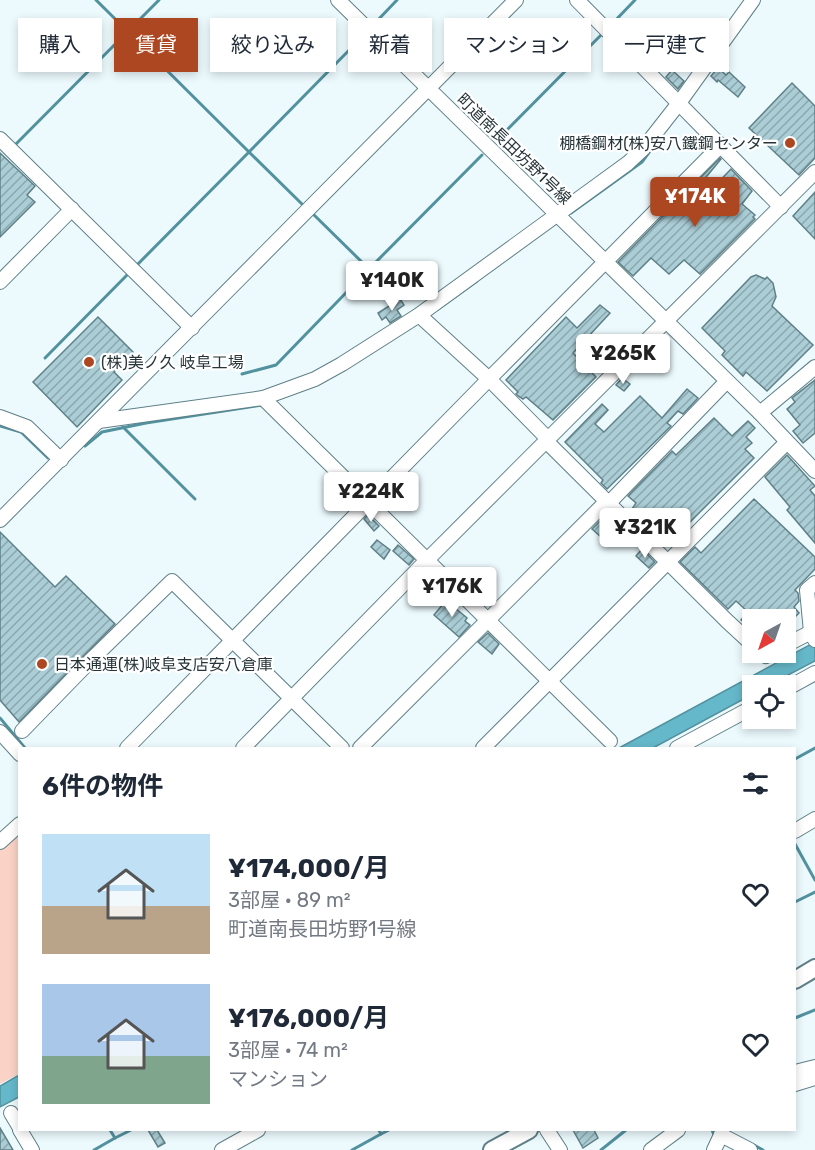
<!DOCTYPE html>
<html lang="ja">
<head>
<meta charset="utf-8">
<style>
	body { margin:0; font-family:Rubik,"Noto Sans JP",sans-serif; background:#f6f6f7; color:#1f2937; height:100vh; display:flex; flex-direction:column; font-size:22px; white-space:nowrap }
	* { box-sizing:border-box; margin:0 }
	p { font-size:20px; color:#747a83 }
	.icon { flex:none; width:33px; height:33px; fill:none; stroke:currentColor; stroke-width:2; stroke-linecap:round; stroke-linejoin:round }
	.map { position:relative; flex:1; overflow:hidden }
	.side { position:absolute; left:18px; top:747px; width:778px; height:384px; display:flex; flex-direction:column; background:#fff; border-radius:0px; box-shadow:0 3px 9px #0003 }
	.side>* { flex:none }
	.hud { position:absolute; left:18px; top:18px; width:780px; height:54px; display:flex; gap:12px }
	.needle { width:39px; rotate:220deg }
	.controls { position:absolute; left:742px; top:609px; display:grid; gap:12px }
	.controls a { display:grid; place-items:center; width:54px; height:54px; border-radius:0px; background:#fff; box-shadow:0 3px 9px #0003; font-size:30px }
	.price { position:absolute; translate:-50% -51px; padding:0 14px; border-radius:6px; background:#fff; color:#222; font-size:20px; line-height:39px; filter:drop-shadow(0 2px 3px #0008) }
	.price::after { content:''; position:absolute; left:50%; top:36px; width:18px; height:14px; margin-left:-9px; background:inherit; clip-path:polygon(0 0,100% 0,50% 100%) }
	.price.active { background:#ad4721; color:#fff }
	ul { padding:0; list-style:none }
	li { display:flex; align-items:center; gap:18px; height:150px; padding:0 24px }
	li span { display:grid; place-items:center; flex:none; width:168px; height:120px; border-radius:0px; color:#555 }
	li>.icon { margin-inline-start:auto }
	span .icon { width:72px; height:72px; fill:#fffc; stroke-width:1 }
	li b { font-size:26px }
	h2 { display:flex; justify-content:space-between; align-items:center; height:72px; padding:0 24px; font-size:26px }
	.tag { padding:0 21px; border-radius:0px; background:#fff; box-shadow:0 3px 9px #0003; font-size:21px; line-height:54px }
	.tag.active { background:#ad4721; color:#fff }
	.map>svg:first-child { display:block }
</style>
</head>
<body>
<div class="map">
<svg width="815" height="1150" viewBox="0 0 815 1150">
	<defs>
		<pattern id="building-hatch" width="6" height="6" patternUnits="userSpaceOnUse" patternTransform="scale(1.5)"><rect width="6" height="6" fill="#abcdd5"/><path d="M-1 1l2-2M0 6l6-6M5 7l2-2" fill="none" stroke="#8ba7ae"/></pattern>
	</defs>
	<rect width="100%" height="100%" fill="#ecfafe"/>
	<polygon fill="#fad3c6" points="19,830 19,1074 0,1084 0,847"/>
	<g fill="#65b8ca" stroke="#52919e" stroke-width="1.5">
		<polygon points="815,642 815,661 769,685 753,686 753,694 653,748 619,748"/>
		<polygon points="19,1075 19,1097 0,1107 0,1086"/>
	</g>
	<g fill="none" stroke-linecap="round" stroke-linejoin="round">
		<g stroke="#52919e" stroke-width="3">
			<polyline points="96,0 249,152 136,266"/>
			<polyline points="376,22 397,0"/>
			<polyline points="610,26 635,0"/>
			<polyline points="497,140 603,33"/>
			<polyline points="14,146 159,0"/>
			<polyline points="304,206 249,152 362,37"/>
			<polyline points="571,213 642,162 650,151"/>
			<polyline points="369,269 482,155"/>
			<polyline points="438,309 477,281"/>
			<polyline points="45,358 129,273"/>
			<polyline points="242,374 276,365 369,269 311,212"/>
			<polyline points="0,426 21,432 48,458"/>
			<polyline points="123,427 195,499"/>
			<polyline points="85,446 102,432 146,423 262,405"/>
			<polyline points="0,718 25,748"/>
			<polyline points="795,759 815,748"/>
			<polyline points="795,844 815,880"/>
			<polyline points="795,902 815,892"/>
			<polyline points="795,1018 815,1010"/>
			<polyline points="712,1130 714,1135 713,1138"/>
			<polyline points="381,1134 389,1130"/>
			<polyline points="115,1138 131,1130"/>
			<polyline points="754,1145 763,1150"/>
			<polyline points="94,1150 115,1138 110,1130"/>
			<polyline points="352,1150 381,1134 379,1130"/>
			<polyline points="601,1150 626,1130"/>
		</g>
	</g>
	<g fill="url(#building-hatch)" stroke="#5f8087" stroke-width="1.5">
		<polygon points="718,68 726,75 729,72 745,87 738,97 718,80 717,82 711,76"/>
		<polygon points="672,70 684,81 678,89 666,77"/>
		<polygon points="792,83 815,106 815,158 799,175 749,128"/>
		<polygon points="0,153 35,186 27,195 35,202 0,237"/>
		<polygon points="720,158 721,159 693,193 701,200 731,169 752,191 742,204 755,215 753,217 755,219 700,274 684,260 669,274 651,258 633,276 618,262"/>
		<polygon points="815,192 815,239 793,216"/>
		<polygon points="756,275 765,279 767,277 773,283 776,297 772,306 813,345 767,391 746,372 743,376 722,355 725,351 702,328 751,277"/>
		<polygon points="400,299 404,305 397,310 401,316 390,323 386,317 382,320 378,313"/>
		<polygon points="600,305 610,313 573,353 596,377 553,420 526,397 523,399 518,396 516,394 518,392 506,380 566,317 577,328"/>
		<polygon points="98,317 133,352 114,372 122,380 77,427 33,382"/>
		<polygon points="622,378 630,384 624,391 616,385"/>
		<polygon points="815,380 815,433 803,443 793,431 800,425 787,409 795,402 792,398"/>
		<polygon points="687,389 698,398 683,414 678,411 667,423 671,426 607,489 601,483 603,480 565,442 602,404 608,410 595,424 604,432 640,396 662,418"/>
		<polygon points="714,418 732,436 748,421 755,428 746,437 752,443 745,449 754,458 679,533 673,528 667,534 647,514 640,522 630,512 636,503 628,496 672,451 676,455"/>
		<polygon points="787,455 815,486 810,490 815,496 815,543 787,510 790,507 765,477"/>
		<polygon points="754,499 815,557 815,569 795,590 798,593 799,601 794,607 799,613 786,626 786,620 753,620 753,630 741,620 748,612 736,601 728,609 680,562 695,547 701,553"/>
		<polygon points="607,514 623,530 609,544 592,529"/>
		<polygon points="368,515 379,526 374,531 364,519"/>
		<polygon points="0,532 55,587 66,576 115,624 19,722 0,700"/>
		<polygon points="377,540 390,550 384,559 371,547"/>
		<polygon points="398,545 414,559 409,565 393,551"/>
		<polygon points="642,549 655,562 649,568 636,556"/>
		<polygon points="448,598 457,606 455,608 467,618 465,621 470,625 459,637 434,615"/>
		<polygon points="488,633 499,644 492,654 478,642"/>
		<polygon points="0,1128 13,1150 0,1150"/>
		<polygon points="148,1130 157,1130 165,1143 158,1147"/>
		<polygon points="573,1130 594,1130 598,1138 583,1148"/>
	</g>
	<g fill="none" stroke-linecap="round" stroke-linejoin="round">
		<g stroke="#5f8087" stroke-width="16">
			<g id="minor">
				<polyline points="338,0 760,413 815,471"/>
				<polyline points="577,0 781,207"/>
				<polyline points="0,139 192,328"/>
				<polyline points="0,282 72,209"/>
				<polyline points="419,315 489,379 548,439"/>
				<polyline points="263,398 610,741"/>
				<polyline points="760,413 815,367"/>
				<polyline points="0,417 27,427 61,460"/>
				<polyline points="99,421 263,398 315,379 342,364 419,315 628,163 643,149 679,103 753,0"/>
				<polyline points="546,441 727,621 753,645"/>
				<polyline points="609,503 727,381"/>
				<polyline points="0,520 516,0"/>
				<polyline points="815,583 807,590 811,632 815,640"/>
				<polyline points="786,645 815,630"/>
				<polyline points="762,652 766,656 773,652"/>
				<polyline points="786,689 815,673"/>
				<polyline points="22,731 94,657 172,581 342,748"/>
				<polyline points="0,732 20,754"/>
				<polyline points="127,748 489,379 721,145"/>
				<polyline points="243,748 427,560 815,172"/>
				<polyline points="360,748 607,501"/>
				<polyline points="483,748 787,442"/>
				<polyline points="677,748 753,707"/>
				<polyline points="795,831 815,819"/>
				<polyline points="0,842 20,824"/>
				<polyline points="795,1072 815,1067"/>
				<polyline points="795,1084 815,1078"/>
				<polyline points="11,1113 20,1128"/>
				<polyline points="20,1130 32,1150"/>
				<polyline points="547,1130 560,1150"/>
				<polyline points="721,1135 750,1150"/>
				<polyline points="222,1150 258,1130"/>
				<polyline points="651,1150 678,1130"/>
				<polyline points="714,1150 721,1135"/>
			</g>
		</g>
		<g stroke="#5f8087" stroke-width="20">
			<g id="major">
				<polyline points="795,980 815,968"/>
				<polyline points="492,1150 529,1130"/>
			</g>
		</g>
		<use href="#minor" stroke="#fff" stroke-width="14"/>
		<use href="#major" stroke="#fff" stroke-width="16"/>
	</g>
	<g fill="#ad4721" stroke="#fff" stroke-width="2">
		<circle cx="790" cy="143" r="6"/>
		<circle cx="89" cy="362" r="6"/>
		<circle cx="42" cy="664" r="6"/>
	</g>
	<g text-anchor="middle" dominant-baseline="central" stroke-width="4.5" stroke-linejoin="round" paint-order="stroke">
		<g font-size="16" fill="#273538" stroke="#fff" text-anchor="start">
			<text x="778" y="143" text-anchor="end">棚橋鋼材(株)安八鐵鋼センター</text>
			<text x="101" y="362">(株)美ノ久 岐阜工場</text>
			<text x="54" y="664">日本通運(株)岐阜支店安八倉庫</text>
		</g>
		<g font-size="16" fill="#273538" stroke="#fff">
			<text transform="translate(514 149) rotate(44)">町道南長田坊野1号線</text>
		</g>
	</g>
</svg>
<div class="controls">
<a><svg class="needle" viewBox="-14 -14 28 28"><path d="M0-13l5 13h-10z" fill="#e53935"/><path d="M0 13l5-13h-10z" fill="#747a83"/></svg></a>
<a><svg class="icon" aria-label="locate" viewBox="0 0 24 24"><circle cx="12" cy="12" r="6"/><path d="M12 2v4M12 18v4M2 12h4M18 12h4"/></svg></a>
</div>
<b class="price active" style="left:695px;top:228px">¥174K</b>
<b class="price" style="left:392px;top:312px">¥140K</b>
<b class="price" style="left:623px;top:385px">¥265K</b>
<b class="price" style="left:371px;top:523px">¥224K</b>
<b class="price" style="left:645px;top:559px">¥321K</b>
<b class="price" style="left:452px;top:618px">¥176K</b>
<div class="hud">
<a class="tag">購入</a>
<a class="tag active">賃貸</a>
<a class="tag">絞り込み</a>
<a class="tag">新着</a>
<a class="tag">マンション</a>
<a class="tag">一戸建て</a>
</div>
<section class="side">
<h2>6件の物件<svg class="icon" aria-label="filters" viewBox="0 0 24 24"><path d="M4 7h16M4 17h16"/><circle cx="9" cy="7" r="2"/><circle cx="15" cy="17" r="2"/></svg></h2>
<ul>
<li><span style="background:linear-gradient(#bfe0f5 60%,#b9a48a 0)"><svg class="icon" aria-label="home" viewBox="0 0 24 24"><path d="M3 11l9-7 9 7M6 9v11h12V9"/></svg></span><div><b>¥174,000/月</b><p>3部屋 · 89 m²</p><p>町道南長田坊野1号線</p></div><svg class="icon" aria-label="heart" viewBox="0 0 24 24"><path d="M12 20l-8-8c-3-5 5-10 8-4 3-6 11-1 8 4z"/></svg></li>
<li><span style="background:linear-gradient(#a9c7e8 60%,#7fa58c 0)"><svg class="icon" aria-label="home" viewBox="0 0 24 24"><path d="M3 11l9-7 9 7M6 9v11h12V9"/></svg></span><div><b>¥176,000/月</b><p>3部屋 · 74 m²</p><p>マンション</p></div><svg class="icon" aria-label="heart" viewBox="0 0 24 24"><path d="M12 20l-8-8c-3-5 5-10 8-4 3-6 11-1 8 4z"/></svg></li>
</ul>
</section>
</div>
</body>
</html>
